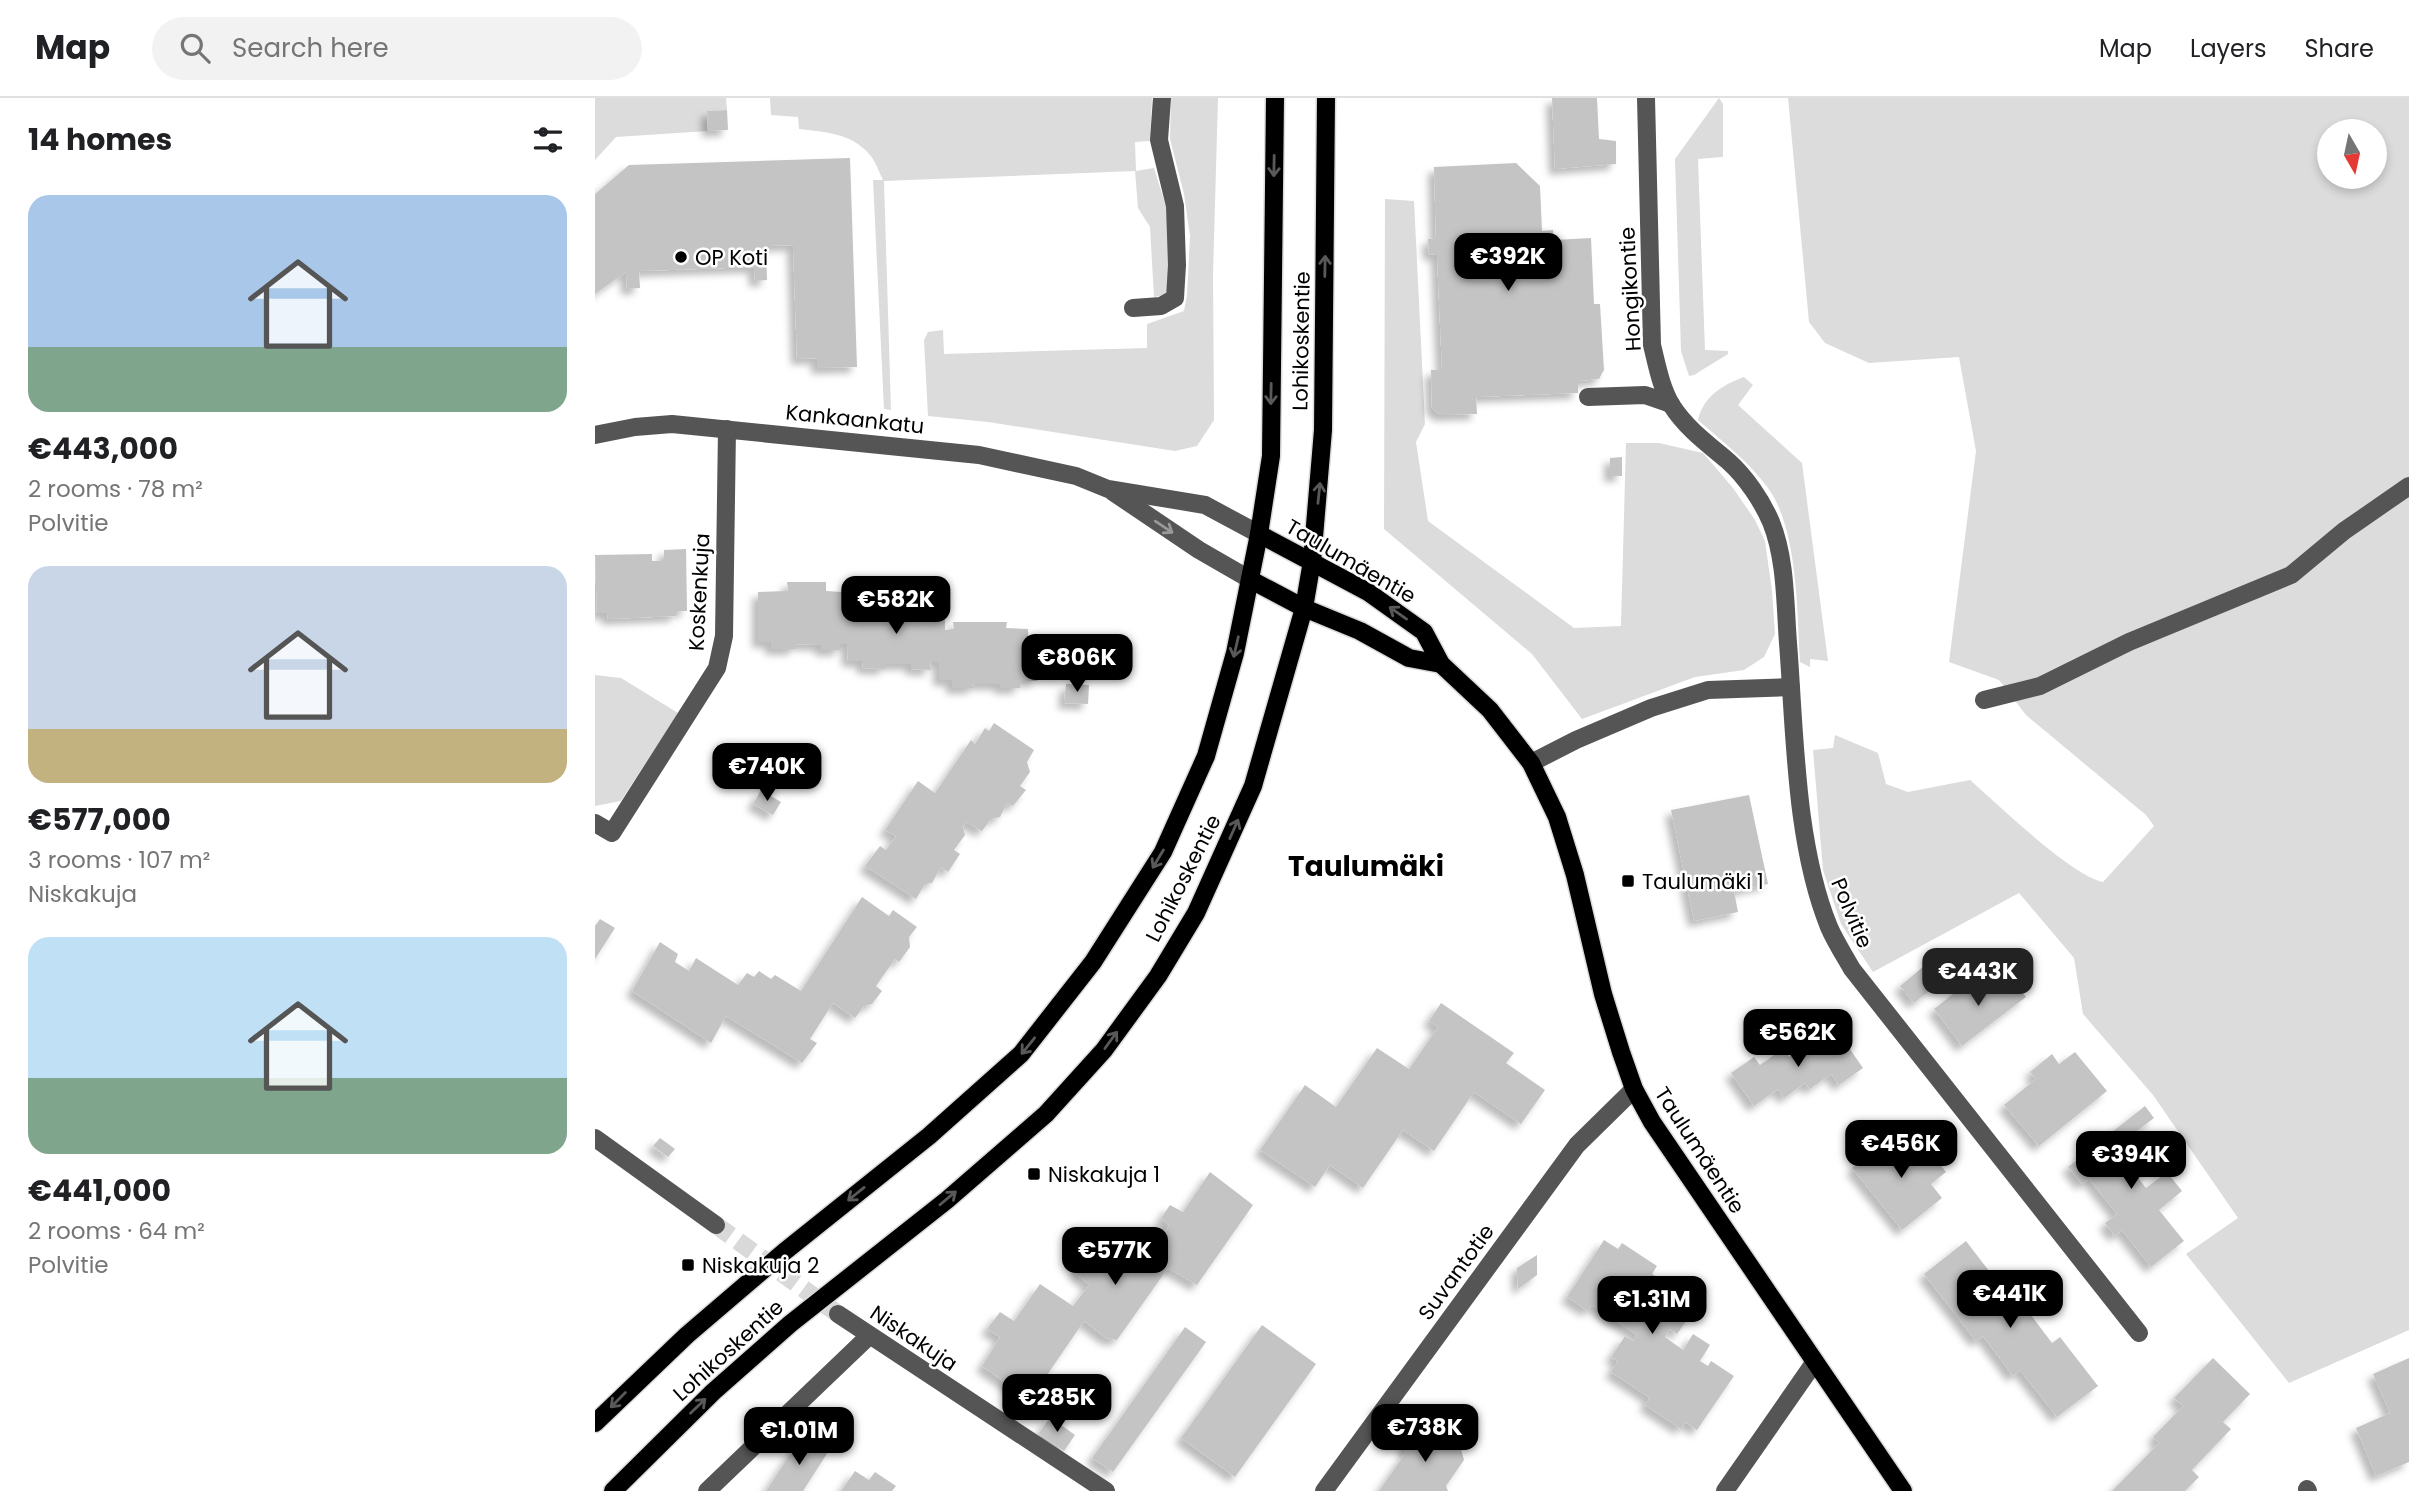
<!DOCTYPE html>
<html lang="en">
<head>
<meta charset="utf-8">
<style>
	body { margin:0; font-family:Poppins,sans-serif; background:#f2f2f2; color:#202124; height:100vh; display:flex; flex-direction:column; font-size:26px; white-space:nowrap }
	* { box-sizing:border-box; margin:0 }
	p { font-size:23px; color:#757577 }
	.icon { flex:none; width:38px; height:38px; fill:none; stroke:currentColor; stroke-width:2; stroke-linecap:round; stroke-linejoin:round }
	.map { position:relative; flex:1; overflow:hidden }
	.drawer { display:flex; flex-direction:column; background:#fff; width:595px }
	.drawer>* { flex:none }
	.needle { width:46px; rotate:171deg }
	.tools { position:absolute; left:1722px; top:21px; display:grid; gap:14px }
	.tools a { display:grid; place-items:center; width:70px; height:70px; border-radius:50%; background:#fff; box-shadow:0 4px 10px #0003; font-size:35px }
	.price { position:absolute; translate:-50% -60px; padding:0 16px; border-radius:14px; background:#000; color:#fff; font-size:23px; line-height:46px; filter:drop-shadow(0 2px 4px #0008) }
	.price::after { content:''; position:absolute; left:50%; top:42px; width:21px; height:16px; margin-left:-10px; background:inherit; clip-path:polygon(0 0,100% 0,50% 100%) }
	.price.selected { background:#222; color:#fff }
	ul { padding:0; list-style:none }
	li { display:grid; align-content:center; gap:14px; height:371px; padding:0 28px }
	li span { display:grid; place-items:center; height:217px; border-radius:21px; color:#555 }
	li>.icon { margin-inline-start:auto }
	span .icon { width:126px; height:126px; fill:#fffc; stroke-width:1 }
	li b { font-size:30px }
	h2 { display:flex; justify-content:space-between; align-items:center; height:84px; padding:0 28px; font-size:30px }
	header { display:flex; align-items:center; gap:42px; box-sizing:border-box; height:98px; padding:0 35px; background:#fff; border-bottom:2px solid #e0e0e0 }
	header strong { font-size:33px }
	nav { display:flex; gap:38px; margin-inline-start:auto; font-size:24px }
	.search { width:490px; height:63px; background:#f2f2f2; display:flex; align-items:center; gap:18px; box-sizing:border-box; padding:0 24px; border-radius:38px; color:#757577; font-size:26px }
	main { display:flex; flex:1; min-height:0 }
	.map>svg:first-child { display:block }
</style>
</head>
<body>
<header>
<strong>Map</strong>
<div class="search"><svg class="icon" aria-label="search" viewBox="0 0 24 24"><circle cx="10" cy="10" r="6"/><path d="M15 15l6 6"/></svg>Search here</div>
<nav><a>Map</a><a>Layers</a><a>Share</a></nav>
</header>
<main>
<section class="drawer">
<h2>14 homes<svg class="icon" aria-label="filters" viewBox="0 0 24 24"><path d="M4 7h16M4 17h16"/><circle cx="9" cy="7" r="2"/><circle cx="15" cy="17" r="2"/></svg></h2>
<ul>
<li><span style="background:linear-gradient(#a9c7e8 70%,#7fa58c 0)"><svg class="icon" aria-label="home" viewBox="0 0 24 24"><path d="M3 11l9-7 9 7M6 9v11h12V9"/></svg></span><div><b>€443,000</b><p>2 rooms · 78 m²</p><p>Polvitie</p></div></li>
<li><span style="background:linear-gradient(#c9d6e8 75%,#c2b280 0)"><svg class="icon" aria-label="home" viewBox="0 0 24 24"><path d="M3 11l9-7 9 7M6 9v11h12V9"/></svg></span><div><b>€577,000</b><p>3 rooms · 107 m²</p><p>Niskakuja</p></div></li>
<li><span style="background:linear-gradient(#bfe0f5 65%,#7fa58c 0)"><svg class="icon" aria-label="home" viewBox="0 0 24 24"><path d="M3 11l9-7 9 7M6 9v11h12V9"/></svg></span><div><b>€441,000</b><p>2 rooms · 64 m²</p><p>Polvitie</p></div></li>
</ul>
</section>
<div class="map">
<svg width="1814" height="1393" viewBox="0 0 1814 1393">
	<defs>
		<filter id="shadow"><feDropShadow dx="-6" dy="6" stdDeviation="3.5" flood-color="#0004"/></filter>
	</defs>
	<rect width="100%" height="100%" fill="#fff"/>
	<g fill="#dcdcdc" fill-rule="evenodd">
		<polygon points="0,0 131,0 132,12 112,13 113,33 21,39 0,62"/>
		<path d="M 175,0 L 557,0 L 555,43 L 540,44 L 541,73 L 559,70 L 572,112 L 574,181 L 571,197 L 559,199 L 555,129 L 543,110 L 540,73 L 289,83 L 296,312 L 289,311 L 278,82 L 288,82 C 284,74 281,64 275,57 C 257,35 230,34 204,31 L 203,19 L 176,17 Z"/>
		<polygon points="576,0 623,0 618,176 619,322 602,348 580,353 393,324 333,318 329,242 333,234 348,232 349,256 552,250 552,226 589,213 592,197 595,138 589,96 575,41"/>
		<polygon points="1124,0 1128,6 1128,59 1103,61 1110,252 1133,253 1133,256 1099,277 1094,278 1086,253 1080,61"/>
		<path d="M 1193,0 L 1814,0 L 1814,1232 L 1694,1285 L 1591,1156 L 1643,1120 L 1558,997 L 1488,916 L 1479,860 L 1424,795 L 1278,874 L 1246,826 L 1228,772 L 1218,652 L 1238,650 L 1240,637 L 1283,655 L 1291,686 L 1313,694 L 1375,682 C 1404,707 1474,776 1508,784 L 1559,728 L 1551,717 L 1431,617 L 1404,582 L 1354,564 L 1381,353 L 1364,259 L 1274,265 L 1230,245 L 1214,224 ZM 1734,33 L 1780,33 L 1780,79 L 1734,79 Z"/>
		<polygon points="790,101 819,103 830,326 821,344 833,423 979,530 1026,528 1031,345 1064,345 1108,355 1138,390 1160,422 1170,443 1177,493 1180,536 1169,559 1149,572 1100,579 987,621 937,556 789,431"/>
		<path d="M 1149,279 L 1158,287 L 1143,307 L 1207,365 L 1233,563 L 1215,561 L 1215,569 L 1205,564 C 1202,514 1203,431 1173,390 C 1154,364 1127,343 1103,322 C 1108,299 1127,287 1149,279 Z"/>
		<polygon points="0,577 26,580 83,615 26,703 0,708"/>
	</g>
	<g fill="#c4c4c4" filter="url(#shadow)">
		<polygon points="957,0 1002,0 1004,41 1021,43 1021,66 960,71"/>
		<polygon points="132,12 133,32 113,33 112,13"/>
		<polygon points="255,60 262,269 222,270 222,260 202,261 198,147 171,148 172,182 160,183 159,169 44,173 45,190 32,191 31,174 0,196 0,96 34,67"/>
		<polygon points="921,65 945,88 947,133 958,132 959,142 996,140 999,206 1005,206 1009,272 1004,281 983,283 983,295 881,299 882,316 845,317 837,310 836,272 847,272 842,157 834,156 833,141 841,140 839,69"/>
		<polygon points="1027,359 1027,378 1015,378 1015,360"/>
		<polygon points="91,451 92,513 81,513 81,518 13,521 12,515 2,515 0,457 57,456 57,463 69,463 69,452"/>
		<polygon points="192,484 231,484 231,493 247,494 247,502 261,502 261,514 269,515 269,505 324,505 323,512 342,511 342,520 350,520 350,532 359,531 358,524 412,524 411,530 433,531 434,557 441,557 442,583 425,583 425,590 405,590 405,586 378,586 379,590 357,590 357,582 344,582 344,564 335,564 336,572 316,571 316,566 290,566 290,571 268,570 267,563 253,563 252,546 245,546 245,552 226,552 226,547 200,546 200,551 176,551 176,544 163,544 163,494 193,493"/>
		<polygon points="471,586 494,587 493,606 469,605"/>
		<polygon points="399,625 439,652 432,664 435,674 425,688 431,692 418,708 412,705 405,719 396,721 387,733 371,724 368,728 370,737 359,752 365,756 353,774 346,769 337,785 330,786 321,801 270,768 285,748 291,752 301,738 290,732 323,683 340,695 376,642 380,646 390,630 394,633"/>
		<polygon points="166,692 186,704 178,717 158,706"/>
		<polygon points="1154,697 1173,786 1139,793 1143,814 1099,823 1076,712"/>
		<polygon points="267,799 294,818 298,812 322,829 314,839 315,849 304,864 300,861 281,888 287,893 277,906 269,908 260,920 238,905 215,941 222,945 207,965 131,918 116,945 37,893 65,844 83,856 80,864 94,873 101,860 143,887 152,875 159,879 164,873 176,881 180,877 206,893"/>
		<polygon points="5,821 20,830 0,861 0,828"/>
		<polygon points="1328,869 1342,887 1319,905 1305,888"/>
		<polygon points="1415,878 1431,899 1367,948 1339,911 1380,879 1393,895"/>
		<polygon points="846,905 919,955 911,965 950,992 926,1026 879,994 839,1053 808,1032 768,1090 735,1067 720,1089 665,1052 710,987 741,1009 782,950 814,971 843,929 834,923"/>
		<polygon points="1241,931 1268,970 1244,987 1236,976 1215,991 1210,985 1189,1000 1183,991 1159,1008 1136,975 1159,959 1165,967 1188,951 1194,959 1217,943 1220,947"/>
		<polygon points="1480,954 1512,993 1444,1048 1409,1007 1441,981 1435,974 1457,956 1464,966"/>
		<polygon points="1550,1008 1559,1020 1542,1033 1550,1042 1527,1060 1551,1090 1572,1074 1587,1093 1564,1112 1589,1143 1556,1169 1527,1132 1520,1138 1510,1125 1522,1116 1494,1081 1487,1086 1473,1069"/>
		<polygon points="1297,1037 1312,1057 1327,1044 1351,1074 1336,1086 1347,1100 1307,1132 1257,1070"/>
		<polygon points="65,1040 80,1051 73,1059 58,1048"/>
		<polygon points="615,1074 658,1107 602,1187 573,1170 522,1242 511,1240 489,1223 439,1296 428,1297 387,1268 405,1239 392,1231 405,1214 419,1223 445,1186 478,1208 494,1187 479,1174 491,1160 504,1169 531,1131 558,1152 574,1128 566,1120 575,1107 588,1114"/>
		<polygon points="1009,1142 1023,1151 1027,1145 1062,1168 1057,1176 1095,1201 1089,1211 1096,1216 1082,1236 1075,1231 1070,1239 1088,1252 1098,1236 1115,1247 1105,1263 1113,1268 1116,1263 1139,1278 1102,1332 1090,1324 1086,1331 1050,1307 1055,1300 1016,1274 1023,1263 1016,1259 1030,1238 1038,1243 1042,1237 997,1207 993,1213 972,1199"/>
		<polygon points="1371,1143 1421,1208 1426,1204 1457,1245 1465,1239 1503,1288 1462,1319 1425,1272 1418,1278 1388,1238 1381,1243 1329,1176"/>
		<polygon points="942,1157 942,1177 923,1191 922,1170"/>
		<polygon points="667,1227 721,1266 640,1379 586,1340"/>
		<polygon points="590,1229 611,1244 518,1374 497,1360"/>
		<polygon points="1618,1260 1655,1296 1628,1324 1636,1331 1597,1372 1604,1379 1590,1393 1517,1393 1564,1345 1558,1339 1588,1308 1579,1300"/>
		<polygon points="1814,1260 1814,1364 1781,1378 1761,1330 1795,1315 1778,1276"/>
		<polygon points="455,1319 480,1337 469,1353 444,1335"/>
		<polygon points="824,1331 831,1332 842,1341 851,1340 866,1351 869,1362 851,1388 853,1393 784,1393 811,1354 808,1349 816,1333"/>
		<polygon points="207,1338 233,1354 208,1393 171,1393"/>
		<polygon points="260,1373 274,1382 280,1374 301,1388 297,1393 246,1393"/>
	</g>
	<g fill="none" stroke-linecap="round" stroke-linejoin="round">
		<polyline stroke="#d9d9d9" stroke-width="18" stroke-dasharray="18 9" stroke-linecap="butt" points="121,1127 243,1216"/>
		<g stroke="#dbdbdb" stroke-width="21">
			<g id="major">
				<polyline points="664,436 773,494 829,534 846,566 895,612 936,665 962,719 980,777 1008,896 1026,954 1039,991 1057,1024 1308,1393"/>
				<polyline points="656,482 709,510 765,533 814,560 846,566"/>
				<polyline points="0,1325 92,1237 189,1154 334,1038 426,956 498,864 568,754 611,658 640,555 664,436 676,358 680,0"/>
				<polyline points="18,1393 118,1294 195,1226 352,1102 451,1016 509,952 563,878 601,815 658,688 709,510 717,463 728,332 731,0"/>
			</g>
		</g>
		<g stroke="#555" stroke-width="18">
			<path d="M 1051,0 L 1057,247 C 1062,267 1066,290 1077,308 C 1092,331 1113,346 1133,363 C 1151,379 1167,403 1176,424 C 1191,461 1190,506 1193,545 C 1200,635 1200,745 1234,829 C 1240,843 1249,857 1257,871 L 1544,1235"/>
			<polyline points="538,210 566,208 580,200 582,167 580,108 564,42 567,0"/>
			<polyline points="993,299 1050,297 1076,306"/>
			<polyline points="0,337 40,329 77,326 384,357 481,378 513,391 610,407 664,436"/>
			<polyline points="518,394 604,452 656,482"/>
			<polyline points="1389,602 1445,588 1534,544 1696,477 1749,433 1814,388"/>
			<polyline points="936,665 981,642 1056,610 1113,592 1196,589"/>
			<polyline points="0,725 17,735 122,570 129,538 132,331"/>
			<polyline points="0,1040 121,1127"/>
			<polyline points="243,1216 511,1393"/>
			<polyline points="1712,1391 1713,1393"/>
			<polyline points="112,1393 274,1238"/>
			<polyline points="729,1393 982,1047 1039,991"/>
			<polyline points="1130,1393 1219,1265"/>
		</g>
		<use href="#major" stroke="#000" stroke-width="18"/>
	</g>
	<defs><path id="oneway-shaft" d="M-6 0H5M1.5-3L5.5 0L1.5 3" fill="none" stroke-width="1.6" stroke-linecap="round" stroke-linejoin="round" transform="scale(1.75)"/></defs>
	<g stroke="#595959">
		<use href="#oneway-shaft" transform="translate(679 68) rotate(91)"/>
		<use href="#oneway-shaft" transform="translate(730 168) rotate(-89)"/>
		<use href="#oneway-shaft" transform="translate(676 296) rotate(91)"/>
		<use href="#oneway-shaft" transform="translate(724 395) rotate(-84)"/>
		<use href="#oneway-shaft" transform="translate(803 515) rotate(-145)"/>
		<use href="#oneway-shaft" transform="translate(641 549) rotate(103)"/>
		<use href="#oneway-shaft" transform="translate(639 731) rotate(-66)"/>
		<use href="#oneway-shaft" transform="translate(563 761) rotate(121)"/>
		<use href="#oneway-shaft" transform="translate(516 942) rotate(-54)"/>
		<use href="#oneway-shaft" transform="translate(433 948) rotate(129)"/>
		<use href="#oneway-shaft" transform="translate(261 1096) rotate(141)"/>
		<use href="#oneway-shaft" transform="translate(353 1100) rotate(-40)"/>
		<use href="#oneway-shaft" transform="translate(23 1302) rotate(135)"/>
		<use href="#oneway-shaft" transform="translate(103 1308) rotate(-44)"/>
	</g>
	<use stroke="#999" href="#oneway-shaft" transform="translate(569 429) rotate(34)"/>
	<g fill="#000" stroke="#fff" stroke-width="2.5">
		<circle cx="86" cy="159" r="7"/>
		<rect x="1026" y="776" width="14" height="14" rx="3.5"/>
		<rect x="432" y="1069" width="14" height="14" rx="3.5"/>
		<rect x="86" y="1160" width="14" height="14" rx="3.5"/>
	</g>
	<g text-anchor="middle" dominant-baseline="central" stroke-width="5" stroke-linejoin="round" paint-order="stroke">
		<g font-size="21" fill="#000" stroke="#fff" text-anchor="start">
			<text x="100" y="159">OP Koti</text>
			<text x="1047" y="783">Taulumäki 1</text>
			<text x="453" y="1076">Niskakuja 1</text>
			<text x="107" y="1167">Niskakuja 2</text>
		</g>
		<g font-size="21" fill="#000" stroke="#fff">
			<text transform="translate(1035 191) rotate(-93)">Hongikontie</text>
			<text transform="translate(706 243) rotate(-89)">Lohikoskentie</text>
			<text transform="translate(260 321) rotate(6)">Kankaankatu</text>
			<text transform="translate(756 463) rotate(30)">Taulumäentie</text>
			<text transform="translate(104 494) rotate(-87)">Koskenkuja</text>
			<text transform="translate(588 780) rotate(-63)">Lohikoskentie</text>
			<text transform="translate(1257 815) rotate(67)">Polvitie</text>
			<text transform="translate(1105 1052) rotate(57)">Taulumäentie</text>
			<text transform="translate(861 1174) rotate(-54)">Suvantotie</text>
			<text transform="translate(319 1240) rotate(34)">Niskakuja</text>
			<text transform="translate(133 1252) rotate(-42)">Lohikoskentie</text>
		</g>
		<g font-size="28" font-weight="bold" fill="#000" stroke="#fff">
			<text x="771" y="768">Taulumäki</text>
		</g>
	</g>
</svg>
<div class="tools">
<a><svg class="needle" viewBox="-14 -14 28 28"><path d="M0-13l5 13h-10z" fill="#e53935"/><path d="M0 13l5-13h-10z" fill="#757577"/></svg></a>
</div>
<b class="price" style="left:913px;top:195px">€392K</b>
<b class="price" style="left:301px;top:538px">€582K</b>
<b class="price" style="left:482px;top:596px">€806K</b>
<b class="price" style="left:172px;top:705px">€740K</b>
<b class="price selected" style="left:1383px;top:910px">€443K</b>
<b class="price" style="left:1203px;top:971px">€562K</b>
<b class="price" style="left:1306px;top:1082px">€456K</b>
<b class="price" style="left:1536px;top:1093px">€394K</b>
<b class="price" style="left:520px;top:1189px">€577K</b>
<b class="price" style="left:1415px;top:1232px">€441K</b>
<b class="price" style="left:1057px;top:1238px">€1.31M</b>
<b class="price" style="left:462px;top:1336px">€285K</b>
<b class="price" style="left:830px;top:1366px">€738K</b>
<b class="price" style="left:204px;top:1369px">€1.01M</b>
</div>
</main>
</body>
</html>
